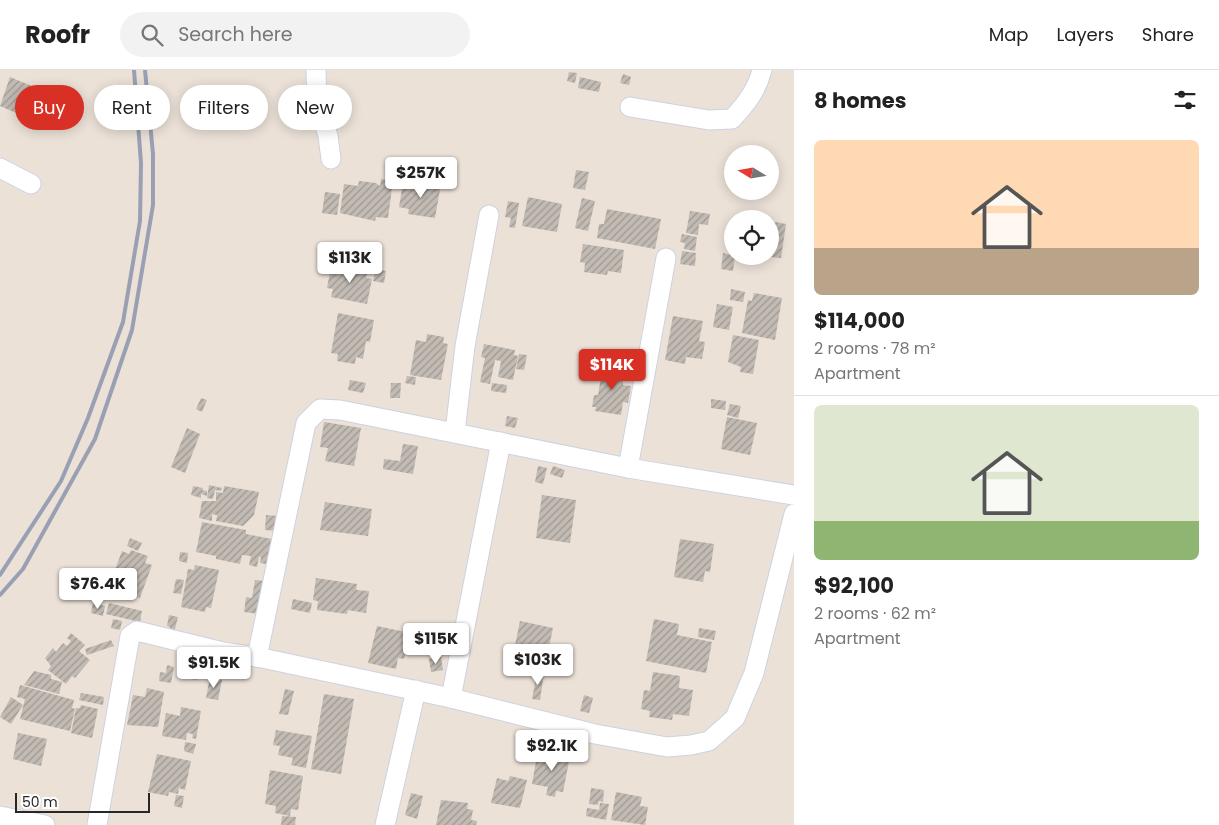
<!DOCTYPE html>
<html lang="en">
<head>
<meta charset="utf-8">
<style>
	body { margin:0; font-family:Poppins,sans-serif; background:#f2f2f2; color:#222; height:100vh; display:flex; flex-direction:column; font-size:19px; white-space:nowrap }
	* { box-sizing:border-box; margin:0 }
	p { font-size:16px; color:#767676 }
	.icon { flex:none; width:28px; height:28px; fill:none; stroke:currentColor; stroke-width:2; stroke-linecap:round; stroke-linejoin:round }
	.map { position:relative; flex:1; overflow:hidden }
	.drawer { display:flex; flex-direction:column; background:#fff; width:425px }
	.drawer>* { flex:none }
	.top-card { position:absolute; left:15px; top:15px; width:475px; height:45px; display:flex; gap:10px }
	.needle { width:32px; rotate:281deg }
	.buttons { position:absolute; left:724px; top:75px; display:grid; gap:10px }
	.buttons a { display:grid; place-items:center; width:55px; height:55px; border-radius:50%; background:#fff; box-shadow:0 2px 12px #0003; font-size:25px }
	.scale { position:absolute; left:15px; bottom:12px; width:135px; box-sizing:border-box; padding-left:5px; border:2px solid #272727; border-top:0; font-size:14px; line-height:18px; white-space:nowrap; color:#272727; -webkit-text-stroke:4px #fff; paint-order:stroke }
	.price { position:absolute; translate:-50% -42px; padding:0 11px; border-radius:5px; background:#fff; color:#222; font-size:16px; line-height:32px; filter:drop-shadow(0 1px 2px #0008) }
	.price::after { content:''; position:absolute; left:50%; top:30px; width:15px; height:11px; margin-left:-8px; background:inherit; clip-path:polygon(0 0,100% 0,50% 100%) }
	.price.current { background:#d93025; color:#fff }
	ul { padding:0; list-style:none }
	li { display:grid; align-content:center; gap:10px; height:265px; padding:0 20px }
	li+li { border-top:1px solid #e0e0e0 }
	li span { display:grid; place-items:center; height:155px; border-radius:8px; color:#555 }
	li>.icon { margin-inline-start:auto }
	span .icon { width:90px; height:90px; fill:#fffc; stroke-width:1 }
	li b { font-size:21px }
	h2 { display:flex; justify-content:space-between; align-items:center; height:60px; padding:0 20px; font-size:21px }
	.tag { padding:0 18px; border-radius:22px; background:#fff; box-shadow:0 2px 12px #0003; font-size:18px; line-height:45px }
	.tag.current { background:#d93025; color:#fff }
	header { display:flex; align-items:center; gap:30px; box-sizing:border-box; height:70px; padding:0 25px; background:#fff; border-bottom:1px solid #e0e0e0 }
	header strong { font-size:24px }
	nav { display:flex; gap:28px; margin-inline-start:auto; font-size:18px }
	.search { width:350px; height:45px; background:#f2f2f2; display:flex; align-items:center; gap:12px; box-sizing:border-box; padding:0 18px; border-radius:28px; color:#767676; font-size:19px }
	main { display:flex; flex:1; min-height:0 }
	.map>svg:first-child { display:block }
</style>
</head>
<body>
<header>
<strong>Roofr</strong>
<div class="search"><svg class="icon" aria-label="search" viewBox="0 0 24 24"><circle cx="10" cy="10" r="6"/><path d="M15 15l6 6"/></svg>Search here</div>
<nav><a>Map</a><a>Layers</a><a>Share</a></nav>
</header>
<main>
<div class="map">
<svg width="794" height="755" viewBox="0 0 794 755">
	<defs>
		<pattern id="building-hatch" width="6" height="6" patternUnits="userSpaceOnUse" patternTransform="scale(1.25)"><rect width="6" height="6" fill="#c2bbb4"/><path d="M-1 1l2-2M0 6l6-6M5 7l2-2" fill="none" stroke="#9e9892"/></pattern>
	</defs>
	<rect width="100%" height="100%" fill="#ebe1d7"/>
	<g fill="url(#building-hatch)">
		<polygon points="569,2 577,3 575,13 567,11"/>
		<polygon points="623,4 631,7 629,15 620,13"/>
		<polygon points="10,7 51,24 40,53 0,36"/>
		<polygon points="580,7 601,12 599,22 578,18"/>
		<polygon points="576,100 589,102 585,120 573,118"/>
		<polygon points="381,109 393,111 388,148 376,147 375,151 340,143 344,114 358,116 359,111 376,113 380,116"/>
		<polygon points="424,112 441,114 435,148 408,144 409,139 399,137 403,113 423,117"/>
		<polygon points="325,122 340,124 337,145 322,143"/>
		<polygon points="528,127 562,134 557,162 522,156"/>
		<polygon points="582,128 595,131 588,161 575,158"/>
		<polygon points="508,131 519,133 515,158 509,157 511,148 505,147"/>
		<polygon points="607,139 661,149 655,179 597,168 599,154 604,154"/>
		<polygon points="690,141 710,144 708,155 699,154 698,165 686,163"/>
		<polygon points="770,151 786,154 781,188 770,187"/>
		<polygon points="682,164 697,167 695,181 684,179 685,173 680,172"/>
		<polygon points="583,174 624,180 621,203 608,201 607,205 584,202 585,193 580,192"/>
		<polygon points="682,181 696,183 695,196 680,194"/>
		<polygon points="723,183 735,186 733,201 721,199"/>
		<polygon points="336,193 368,200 366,208 372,209 367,234 331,227 333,219 327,218 330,202 334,203"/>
		<polygon points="376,199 386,201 384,213 373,211"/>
		<polygon points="731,219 745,222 743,232 730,230"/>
		<polygon points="754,223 782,228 775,270 742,263 748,230 752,231"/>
		<polygon points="717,234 733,237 729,260 713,257"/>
		<polygon points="338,243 374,250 370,272 366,271 363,289 356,287 355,294 337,291 338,284 331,283"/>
		<polygon points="673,246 703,251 699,271 705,272 702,289 686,287 685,294 665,290"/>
		<polygon points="427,264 444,267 443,273 448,274 441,310 410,305 416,270 426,272"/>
		<polygon points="733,265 759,270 753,304 740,302 741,297 728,292"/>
		<polygon points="484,274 515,280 514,285 518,286 513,310 498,307 501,291 495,290 490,314 480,312 485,288 481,287"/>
		<polygon points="519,284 527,285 524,300 516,299"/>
		<polygon points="603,295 623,298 623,315 631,316 628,333 623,332 621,345 595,341 596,337 592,337 594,325 598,325"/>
		<polygon points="407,306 416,307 415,315 405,313"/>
		<polygon points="350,310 366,313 363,323 348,320"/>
		<polygon points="391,313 401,313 400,328 390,328"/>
		<polygon points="492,313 507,315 506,323 491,321"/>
		<polygon points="201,328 207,330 202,342 196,339"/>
		<polygon points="711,329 726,331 725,340 711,338"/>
		<polygon points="730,334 741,336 738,348 727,345"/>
		<polygon points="507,346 518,348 515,358 505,356"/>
		<polygon points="727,347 757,353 750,385 721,379"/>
		<polygon points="324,352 361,358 354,396 325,391 328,378 320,377"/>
		<polygon points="187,358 200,364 185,403 171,397"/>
		<polygon points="403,374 418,376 413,404 383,399 384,389 400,391"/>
		<polygon points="538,396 547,398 543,414 535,412"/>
		<polygon points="553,396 565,400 562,408 550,404"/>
		<polygon points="209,415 222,418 221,421 215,420 213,429 207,428"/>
		<polygon points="193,416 203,418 202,420 207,421 207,426 201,424 201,428 191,425"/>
		<polygon points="224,416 259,422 254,445 243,456 216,451 217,445 212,444 212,451 199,448 202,431 216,431 216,422 223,423"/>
		<polygon points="542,425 576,430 570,473 536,468"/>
		<polygon points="325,432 372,439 368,466 320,460"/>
		<polygon points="266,445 279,446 277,461 265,460"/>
		<polygon points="202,452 246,460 246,464 277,470 272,495 260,493 261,487 259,487 257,497 249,495 251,486 242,485 240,494 216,489 216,486 196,482"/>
		<polygon points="130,468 142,473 138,481 127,476"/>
		<polygon points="680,469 714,474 710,502 705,501 703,512 674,507"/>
		<polygon points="131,480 148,486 145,493 152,495 140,528 126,524 128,519 114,514 117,507 113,505 122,481 129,484"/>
		<polygon points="180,482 188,483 187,493 179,491"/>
		<polygon points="195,495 219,500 211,538 206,537 205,542 181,537 188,499 194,500"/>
		<polygon points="316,508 357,514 356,520 369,521 366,543 348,540 347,544 317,540 318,531 313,530"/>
		<polygon points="176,509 184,510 181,524 173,523"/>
		<polygon points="255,510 266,511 261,544 244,542 246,527 252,528"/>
		<polygon points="113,518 125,524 122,530 110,523"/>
		<polygon points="293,529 312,533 310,543 291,539"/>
		<polygon points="93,533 105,536 103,546 91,543"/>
		<polygon points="109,533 142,541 140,552 106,544"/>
		<polygon points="169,545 178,547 174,563 169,561 170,557 167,556"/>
		<polygon points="113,549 122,551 120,560 111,558"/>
		<polygon points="654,549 679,554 677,565 712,572 706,603 646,591"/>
		<polygon points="520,551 553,558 548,582 554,583 551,598 512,590"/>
		<polygon points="377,556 410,563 404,589 398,588 396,599 368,593"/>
		<polygon points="699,558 716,561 714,570 698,567"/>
		<polygon points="71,563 85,575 79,581 90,590 75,608 72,606 66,614 48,600 51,596 45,588 53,578 56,582 63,573 67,576 71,571 67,568"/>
		<polygon points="111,570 114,576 87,585 85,579"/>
		<polygon points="441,587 443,600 431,602 429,589"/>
		<polygon points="167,595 174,597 171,613 159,611 160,602 166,603"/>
		<polygon points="187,600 198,602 197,610 185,608"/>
		<polygon points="34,601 51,605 51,609 62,612 59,624 24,615"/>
		<polygon points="537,602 544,603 540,630 532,629"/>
		<polygon points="653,602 680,606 679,618 693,620 689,646 673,644 672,650 649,647 650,641 641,639 644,620 650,621"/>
		<polygon points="210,607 222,610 218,630 206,628"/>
		<polygon points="20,615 74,630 72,638 75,639 70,661 20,649 25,629 17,627"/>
		<polygon points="147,618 164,622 158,657 127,655 133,625 145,627"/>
		<polygon points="285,619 294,621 288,645 279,644"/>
		<polygon points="81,623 104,627 103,635 79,630"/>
		<polygon points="324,624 354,629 341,704 311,699"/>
		<polygon points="584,625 593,628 589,643 580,641"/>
		<polygon points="11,627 23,635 11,654 0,647"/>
		<polygon points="81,635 98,639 92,668 71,663 76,638 80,638"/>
		<polygon points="181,637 201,641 196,669 192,668 193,664 187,663 186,670 162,666 166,643 180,646"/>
		<polygon points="276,660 312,666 306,698 291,695 293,688 278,685 280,676 273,675"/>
		<polygon points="18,663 47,669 41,696 13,689"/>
		<polygon points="527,667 536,669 535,676 525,673"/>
		<polygon points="185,672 196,674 193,684 184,681"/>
		<polygon points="558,678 571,681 563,722 556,721 555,727 546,725 548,717 532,714 537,686 556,690"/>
		<polygon points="157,684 191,691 185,720 179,718 178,724 169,722 168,726 148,722"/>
		<polygon points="270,700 303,706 298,740 291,739 290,746 275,743 276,736 265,734"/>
		<polygon points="510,706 527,710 520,738 491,733 497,708 508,711"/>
		<polygon points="591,718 604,720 603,732 599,731 598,735 589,734"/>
		<polygon points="616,722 642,727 640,736 648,737 645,755 611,750"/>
		<polygon points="411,723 423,726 417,749 405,745"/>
		<polygon points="176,725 184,726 182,738 174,736"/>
		<polygon points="441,730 468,733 467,739 473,740 471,750 477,751 476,755 436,755"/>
		<polygon points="600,733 609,734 606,750 586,746 587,738 599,740"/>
		<polygon points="282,746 296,747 295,755 281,755"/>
	</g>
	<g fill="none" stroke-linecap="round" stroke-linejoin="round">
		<g stroke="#ccd2e2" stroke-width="21">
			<g id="minor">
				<polyline points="316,0 317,31 328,66 331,89"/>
				<path d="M 630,37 L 709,50 L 732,49 C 746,34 757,20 762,0"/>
				<polyline points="0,98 31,114"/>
				<polyline points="455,362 465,276 489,145"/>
				<polyline points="628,398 666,188"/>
				<polyline points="257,587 306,353 320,339 340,340 628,398 794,425"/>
				<polyline points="451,628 501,372"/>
				<polyline points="0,746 45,755"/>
				<polyline points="97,755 130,566 137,561 223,582 257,587 451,628 595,664 667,677 691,675 709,671 735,648 754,603 794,444"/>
				<polyline points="385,755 416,620"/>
			</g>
		</g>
		<use href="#minor" stroke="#fff" stroke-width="19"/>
		<g stroke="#9aa0b3" stroke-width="4">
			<polyline points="0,505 61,411 88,348 123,252 140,151 141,93 134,0"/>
			<polyline points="0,525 23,499 95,369 132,260 153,135 153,84 145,0"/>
		</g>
	</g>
</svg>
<div class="buttons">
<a><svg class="needle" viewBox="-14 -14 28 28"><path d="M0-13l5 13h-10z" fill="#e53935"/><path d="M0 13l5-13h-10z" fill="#767676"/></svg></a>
<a><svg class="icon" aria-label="locate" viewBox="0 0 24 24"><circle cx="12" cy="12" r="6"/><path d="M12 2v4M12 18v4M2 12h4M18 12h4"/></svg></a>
</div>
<div class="scale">50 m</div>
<b class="price" style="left:421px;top:129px">$257K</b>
<b class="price" style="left:350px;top:214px">$113K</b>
<b class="price current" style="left:612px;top:321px">$114K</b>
<b class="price" style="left:98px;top:540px">$76.4K</b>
<b class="price" style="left:436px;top:595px">$115K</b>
<b class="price" style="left:538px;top:616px">$103K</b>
<b class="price" style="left:214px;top:619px">$91.5K</b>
<b class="price" style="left:552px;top:702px">$92.1K</b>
<div class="top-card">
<a class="tag current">Buy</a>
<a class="tag">Rent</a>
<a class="tag">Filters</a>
<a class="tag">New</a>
</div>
</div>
<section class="drawer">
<h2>8 homes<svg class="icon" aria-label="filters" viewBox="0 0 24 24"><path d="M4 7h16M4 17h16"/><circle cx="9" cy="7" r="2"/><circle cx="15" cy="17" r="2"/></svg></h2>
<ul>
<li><span style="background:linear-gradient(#ffd9b3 70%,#b9a48a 0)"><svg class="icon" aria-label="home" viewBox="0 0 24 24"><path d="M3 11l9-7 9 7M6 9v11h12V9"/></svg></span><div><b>$114,000</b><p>2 rooms · 78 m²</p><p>Apartment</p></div></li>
<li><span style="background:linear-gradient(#dfe7d0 75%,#8fb573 0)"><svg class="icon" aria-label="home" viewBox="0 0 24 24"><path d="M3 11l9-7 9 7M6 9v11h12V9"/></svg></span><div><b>$92,100</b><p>2 rooms · 62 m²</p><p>Apartment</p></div></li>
</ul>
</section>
</main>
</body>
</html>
